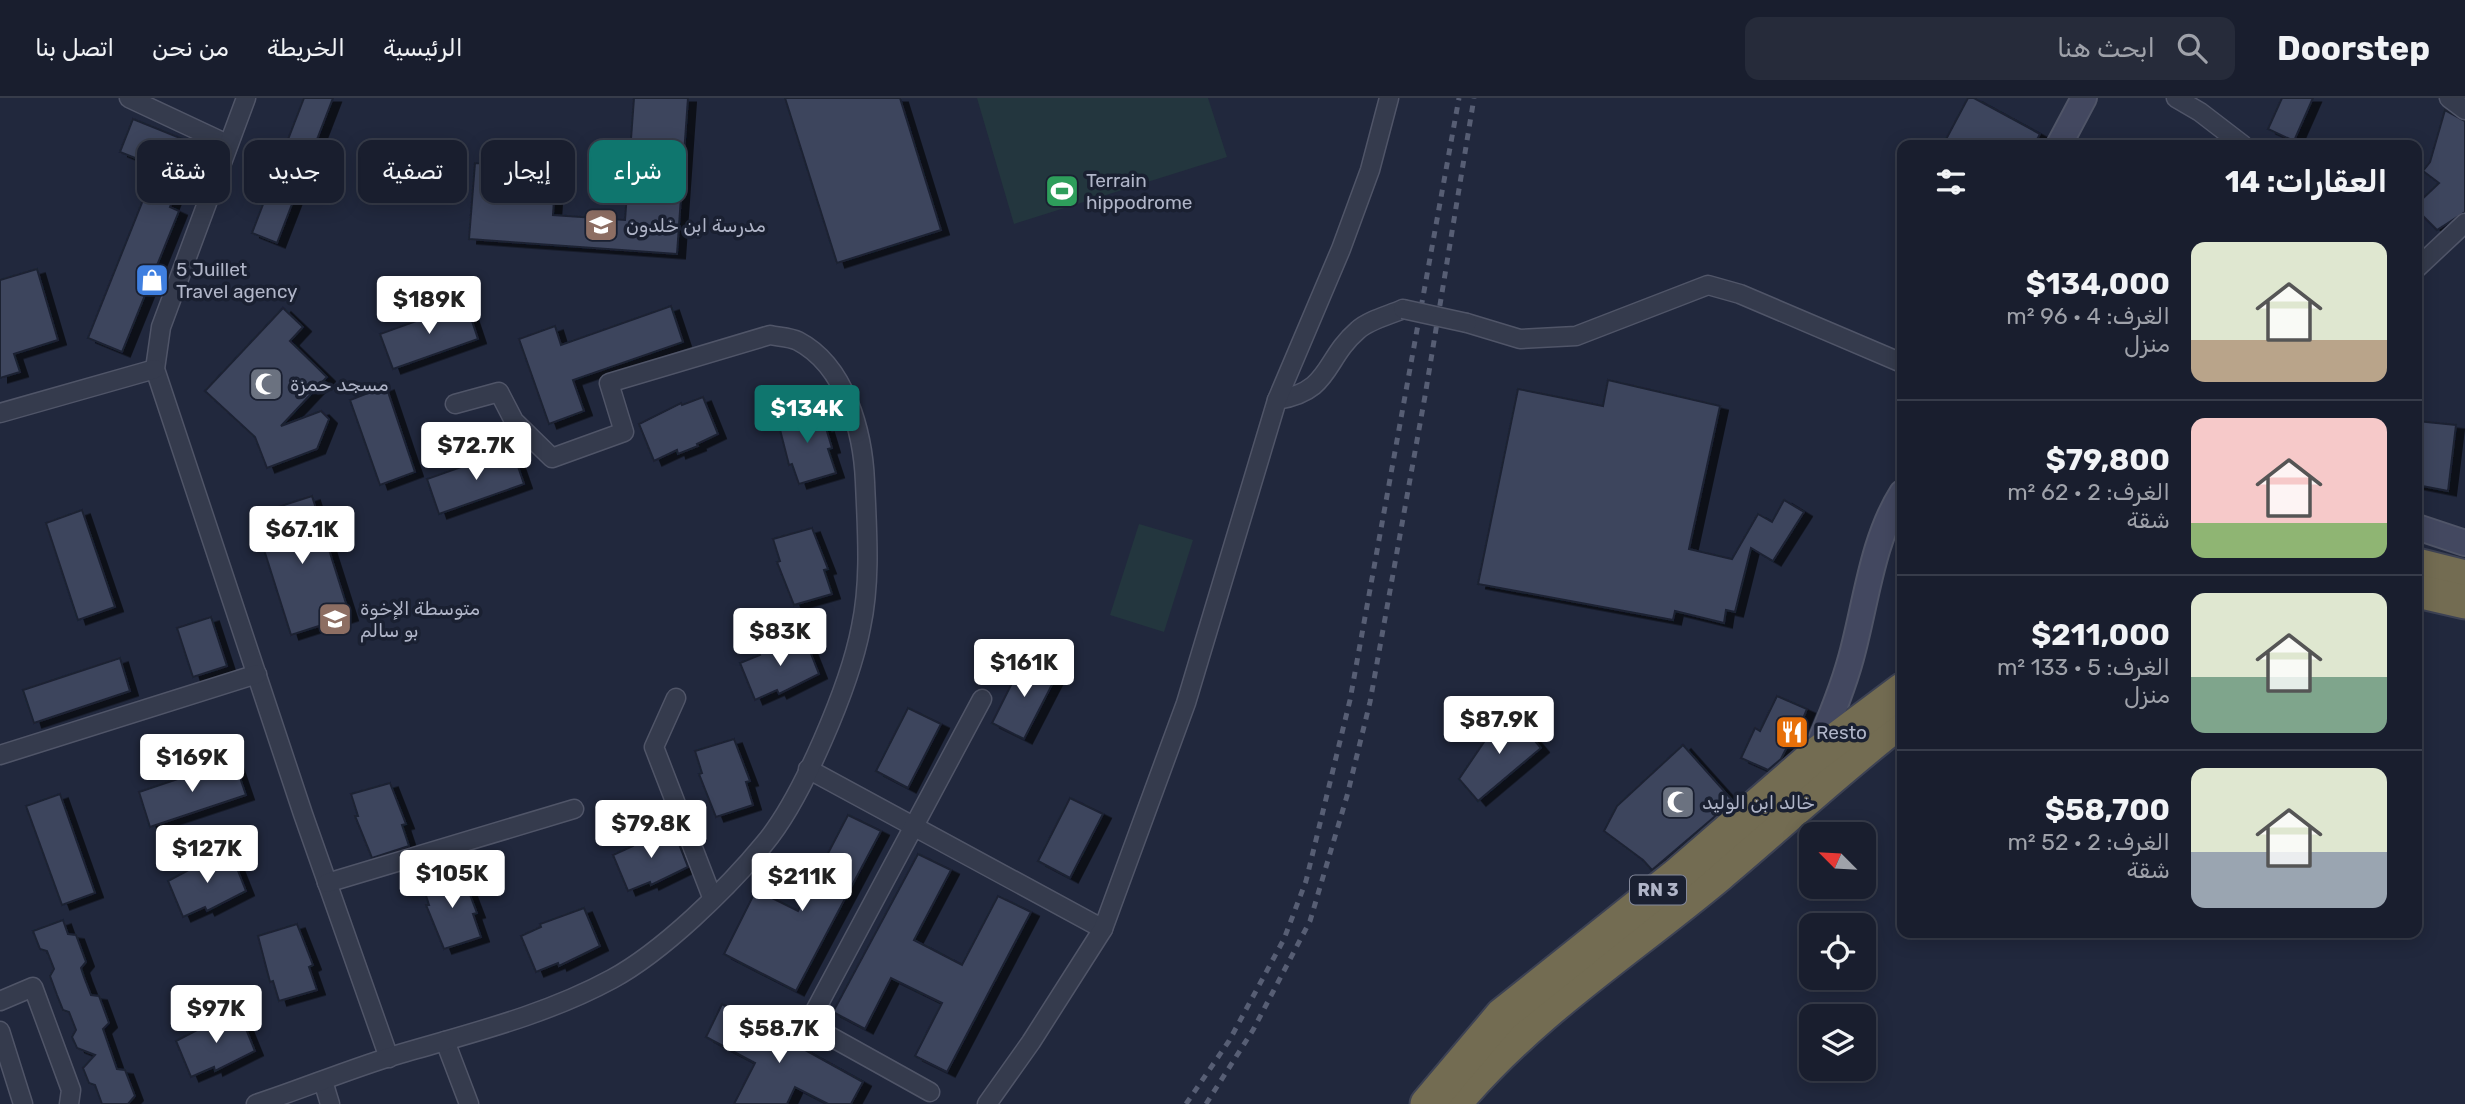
<!DOCTYPE html>
<html lang="ar">
<head>
<meta charset="utf-8">
<style>
	body { margin:0; font-family:Rubik,Vazirmatn,sans-serif; background:#262b3a; color:#f1f3f6; direction:rtl; height:100vh; display:flex; flex-direction:column; font-size:26px; white-space:nowrap }
	* { box-sizing:border-box; margin:0 }
	p { font-size:23px; color:#9fa2aa }
	.icon { flex:none; width:38px; height:38px; fill:none; stroke:currentColor; stroke-width:2; stroke-linecap:round; stroke-linejoin:round }
	.map { position:relative; flex:1; overflow:hidden; direction:ltr }
	.drawer { position:absolute; left:1897px; top:42px; width:525px; height:798px; display:flex; flex-direction:column; background:#191e2e; border-radius:14px; box-shadow:0 4px 18px #0003,0 0 0 2px #373c4a; direction:rtl }
	.drawer>* { flex:none }
	.banner { position:absolute; left:21px; top:42px; width:665px; height:63px; direction:rtl; display:flex; gap:14px }
	.needle { width:46px; rotate:294deg }
	.fabs { position:absolute; left:1799px; top:724px; display:grid; gap:14px }
	.fabs a { display:grid; place-items:center; width:77px; height:77px; border-radius:14px; background:#191e2e; box-shadow:0 4px 18px #0003,0 0 0 2px #373c4a; font-size:35px }
	.price { position:absolute; translate:-50% -60px; padding:0 16px; border-radius:7px; background:#fff; color:#222; font-size:23px; line-height:46px; filter:drop-shadow(0 2px 4px #0008) }
	.price::after { content:''; position:absolute; left:50%; top:42px; width:21px; height:16px; margin-left:-10px; background:inherit; clip-path:polygon(0 0,100% 0,50% 100%) }
	.price.on { background:#0f766e; color:#fff }
	ul { padding:0; list-style:none }
	li { display:flex; align-items:center; gap:21px; height:175px; padding:0 35px }
	li+li { border-top:2px solid #373c4a }
	li span { display:grid; place-items:center; flex:none; width:196px; height:140px; border-radius:14px; color:#555 }
	li>.icon { margin-inline-start:auto }
	span .icon { width:84px; height:84px; fill:#fffc; stroke-width:1 }
	li b { font-size:30px }
	h2 { display:flex; justify-content:space-between; align-items:center; height:84px; padding:0 35px; font-size:30px }
	.tag { padding:0 24px; border-radius:14px; background:#191e2e; box-shadow:0 4px 18px #0003,0 0 0 2px #373c4a; font-size:24px; line-height:63px }
	.tag.on { background:#0f766e; color:#fff }
	header { display:flex; align-items:center; gap:42px; box-sizing:border-box; height:98px; padding:0 35px; background:#191e2e; border-bottom:2px solid #373c4a }
	header strong { font-size:33px }
	nav { display:flex; gap:38px; margin-inline-start:auto; font-size:24px }
	.search { width:490px; height:63px; background:#262b3a; display:flex; align-items:center; gap:18px; box-sizing:border-box; padding:0 24px; border-radius:14px; color:#9fa2aa; font-size:26px }
	.map>svg:first-child { display:block }
</style>
</head>
<body>
<header>
<strong>Doorstep</strong>
<div class="search"><svg class="icon" aria-label="search" viewBox="0 0 24 24"><circle cx="10" cy="10" r="6"/><path d="M15 15l6 6"/></svg>ابحث هنا</div>
<nav><a>الرئيسية</a><a>الخريطة</a><a>من نحن</a><a>اتصل بنا</a></nav>
</header>
<div class="map">
<svg width="2465" height="1006" viewBox="0 0 2465 1006">
	<defs>
		<filter id="shadow"><feDropShadow dx="8" dy="4.5" stdDeviation="0" flood-color="#0009"/></filter>
	</defs>
	<rect width="100%" height="100%" fill="#21283d"/>
	<g fill="#23363e">
		<polygon points="977,0 1208,0 1227,59 1014,126"/>
		<polygon points="1139,426 1193,442 1164,534 1110,517"/>
	</g>
	<g fill="#3d445d" stroke="#1c2233" stroke-width="2" filter="url(#shadow)">
		<polygon points="304,0 333,0 277,145 252,135"/>
		<polygon points="634,0 688,0 677,156 469,141 475,65 556,71 553,117 625,122"/>
		<polygon points="785,0 900,0 941,132 837,165"/>
		<polygon points="1968,0 1974,0 2040,36 2034,47 1943,47"/>
		<polygon points="2282,0 2313,0 2294,43 2268,31"/>
		<polygon points="2445,12 2465,23 2465,114 2437,132 2417,112 2417,106 2439,85 2423,73 2430,64"/>
		<polygon points="133,21 195,46 170,109 179,113 122,254 88,240 145,97 140,95 144,87 140,85 148,65 120,54"/>
		<polygon points="37,171 58,242 14,256 20,274 0,280 0,182"/>
		<polygon points="466,205 478,241 393,271 380,236"/>
		<polygon points="671,208 683,244 573,282 584,313 549,326 519,241 555,228 561,247"/>
		<polygon points="283,210 303,229 290,243 327,279 281,328 321,313 329,321 317,351 267,370 255,339 205,293"/>
		<polygon points="1608,282 1720,308 1689,451 1732,461 1758,416 1772,424 1784,402 1804,414 1773,463 1751,450 1735,514 1726,512 1724,525 1675,513 1673,522 1478,486 1518,291 1603,308"/>
		<polygon points="386,288 415,374 380,387 350,302"/>
		<polygon points="703,299 718,336 697,346 698,348 678,356 677,352 654,363 639,326 681,305 682,307"/>
		<polygon points="816,309 823,331 826,330 832,350 828,351 836,375 799,386 792,366 789,367 777,320"/>
		<polygon points="2417,323 2456,327 2448,393 2417,387"/>
		<polygon points="512,351 524,386 439,416 427,381"/>
		<polygon points="312,398 350,518 291,537 253,417"/>
		<polygon points="82,412 115,509 78,522 46,425"/>
		<polygon points="812,430 828,471 824,472 832,496 794,507 777,464 780,463 773,441"/>
		<polygon points="211,519 227,568 193,579 177,530"/>
		<polygon points="804,538 819,576 779,596 777,592 755,602 740,565 760,557 759,554"/>
		<polygon points="120,560 130,593 34,625 23,592"/>
		<polygon points="1024,561 1057,577 1024,641 992,625"/>
		<polygon points="1777,598 1807,611 1792,647 1789,645 1781,661 1768,672 1741,660 1755,630 1760,633"/>
		<polygon points="908,610 941,626 908,690 876,673"/>
		<polygon points="1507,610 1541,650 1478,703 1459,681"/>
		<polygon points="734,641 750,683 746,684 753,707 716,719 699,676 702,675 695,653"/>
		<polygon points="1683,647 1733,703 1652,772 1643,762 1604,733 1617,708"/>
		<polygon points="234,662 246,697 150,729 139,694"/>
		<polygon points="390,685 406,726 402,727 409,748 372,760 355,718 358,718 351,696"/>
		<polygon points="60,696 95,795 62,807 26,708"/>
		<polygon points="1070,700 1103,716 1070,780 1038,763"/>
		<polygon points="848,717 881,733 796,893 724,856 756,792 798,813"/>
		<polygon points="673,731 688,769 651,787 650,784 628,793 613,757 633,748 632,745"/>
		<polygon points="231,755 246,793 207,813 205,809 183,819 168,783 209,761 210,764"/>
		<polygon points="918,756 951,772 914,842 962,867 998,798 1031,814 947,974 915,958 942,905 891,880 865,931 833,914"/>
		<polygon points="461,773 477,815 473,816 481,839 444,851 426,807 429,807 422,785"/>
		<polygon points="584,810 600,848 559,868 558,865 536,874 521,838 541,829 540,826"/>
		<polygon points="63,822 68,836 76,837 86,864 81,870 84,879 91,897 99,898 109,925 103,931 117,971 125,972 135,998 128,1006 102,1006 95,987 89,985 83,970 95,957 77,950 72,939 76,932 69,914 63,912 57,897 50,878 54,871 47,853 40,851 33,833"/>
		<polygon points="297,826 313,867 309,869 317,892 279,903 273,883 270,884 258,838"/>
		<polygon points="722,906 863,984 851,1006 828,1006 795,989 787,1006 734,1006 755,965 706,939"/>
		<polygon points="240,916 255,953 215,973 214,969 191,979 176,943 218,921 219,924"/>
	</g>
	<g fill="none" stroke-linecap="round" stroke-linejoin="round">
		<g stroke="#505568" stroke-width="21">
			<g id="street">
				<polyline points="129,0 227,46"/>
				<polyline points="246,0 161,229 155,271 303,716 389,960"/>
				<polyline points="2176,0 2200,14 2243,47"/>
				<polyline points="2449,0 2465,12"/>
				<polyline points="2417,170 2465,125"/>
				<polyline points="1467,225 1520,241 1576,238 1708,187 1740,196 1902,265"/>
				<path d="M 1277,302 C 1332,293 1323,262 1358,232 C 1369,222 1390,217 1403,211"/>
				<polyline points="0,315 155,271"/>
				<polyline points="676,600 654,649 712,799"/>
				<polyline points="0,657 257,576"/>
				<polyline points="808,671 1103,831"/>
				<polyline points="327,785 574,711"/>
				<polyline points="0,903 33,889 71,992 69,1006"/>
				<polyline points="0,933 23,1006"/>
				<polyline points="445,943 469,1006"/>
				<polyline points="323,983 330,1006"/>
				<polyline points="930,994 808,926 982,601"/>
				<path d="M 256,1006 C 302,991 347,972 393,958 C 467,936 544,918 612,881 C 662,854 728,790 764,746 C 802,701 850,587 861,529 C 871,482 867,432 865,384 C 863,335 846,268 798,243 C 790,239 779,239 770,237 L 609,285 L 624,334 L 552,360 L 514,323 L 499,294 L 455,306"/>
				<polyline points="987,1006 1031,944 1103,831 1186,605 1277,302 1341,151 1370,72 1389,0"/>
			</g>
		</g>
		<g stroke="#505568" stroke-width="28">
			<g id="secondary">
				<polyline points="2059,47 2084,0"/>
				<polyline points="2417,429 2465,445"/>
				<path d="M 1815,656 C 1829,624 1842,593 1851,560 C 1866,506 1872,442 1902,395"/>
			</g>
		</g>
		<g stroke="#3d4254" stroke-width="37">
			<g id="highway">
				<polyline points="2417,467 2465,479"/>
				<polyline points="2417,493 2465,504"/>
				<path d="M 1456,1004 C 1534,912 1628,853 1719,777 C 1780,726 1838,671 1902,622"/>
				<polyline points="1427,1006 1502,917 1677,777 1814,658 1902,592"/>
			</g>
		</g>
		<use href="#street" stroke="#353b4d" stroke-width="18"/>
		<use href="#secondary" stroke="#434860" stroke-width="24"/>
		<use href="#highway" stroke="#736c52" stroke-width="33"/>
		<g stroke="#575e74" stroke-width="5" stroke-dasharray="7 7" stroke-linecap="butt">
			<polyline points="1186,1006 1229,943 1284,841 1306,783 1350,602 1459,0"/>
			<polyline points="1206,1006 1253,932 1310,823 1347,698 1370,604 1425,298 1474,0"/>
		</g>
		<g stroke="#505568" stroke-width="21" stroke-linecap="butt">
			<polyline id="street-bridge" points="1403,211 1467,225"/>
		</g>
		<use href="#street-bridge" stroke="#353b4d" stroke-width="18"/>
	</g>
	<defs>
		<g id="stadium-square" transform="scale(1.75)"><rect x="-9" y="-9" width="18" height="18" rx="4" fill="#2e9e5b" stroke="#1a2031"/><path d="M0-5a6.5 5 0 1 0 0 10a6.5 5 0 1 0 0-10ZM-3.5-1.8h7v3.6h-7Z" fill="#fff"/></g>
		<g id="school-square" transform="scale(1.75)"><rect x="-9" y="-9" width="18" height="18" rx="4" fill="#8d6e63" stroke="#1a2031"/><path d="M0-5L7-2L0 1L-7-2ZM-4 1L0 2.5L4 1V4Q0 6-4 4Z" fill="#fff"/></g>
		<g id="shop-square" transform="scale(1.75)"><rect x="-9" y="-9" width="18" height="18" rx="4" fill="#3f7fe0" stroke="#1a2031"/><path d="M-5-2.5h2.3a2.7 3.5 0 0 1 5.4 0H5L5.5 6h-11ZM-1.5-2.5h3a1.5 2.3 0 0 0-3 0Z" fill="#fff"/></g>
		<g id="mosque-square" transform="scale(1.75)"><rect x="-9" y="-9" width="18" height="18" rx="4" fill="#6b7280" stroke="#1a2031"/><path d="M3.5-4.9A6 6 0 1 0 3.5 4.9A5 5 0 1 1 3.5-4.9Z" fill="#fff"/></g>
		<g id="restaurant-square" transform="scale(1.75)"><rect x="-9" y="-9" width="18" height="18" rx="4" fill="#e8710a" stroke="#1a2031"/><path d="M-5-6h1v4h1v-4h1v4h1v-4h1v5L-1.5 .5V6h-2V.5L-5-1ZM5-6V6H3V1.5H1.5Q1.5-4 5-6Z" fill="#fff"/></g>
	</defs>
	<g fill-rule="evenodd">
		<use href="#stadium-square" x="1062" y="93"/>
		<use href="#school-square" x="601" y="127"/>
		<use href="#shop-square" x="152" y="182"/>
		<use href="#mosque-square" x="266" y="286"/>
		<use href="#school-square" x="335" y="521"/>
		<use href="#restaurant-square" x="1792" y="634"/>
		<use href="#mosque-square" x="1678" y="704"/>
	</g>
	<g text-anchor="middle" dominant-baseline="central" stroke-width="7" stroke-linejoin="round" paint-order="stroke">
		<rect fill="#1a2031" stroke="#83889b" stroke-width="2" x="1630" y="777.5" width="56" height="29" rx="5"/>
		<g font-size="18" font-weight="bold" fill="#b0b5c8">
			<text x="1658" y="792">RN 3</text>
		</g>
		<g font-size="19" fill="#b0b5c8" stroke="#1a2031" text-anchor="start">
			<text x="1086" y="82">Terrain<tspan x="1086" dy="22">hippodrome</tspan></text>
			<text x="626" y="127">مدرسة ابن خلدون</text>
			<text x="176" y="171">5 Juillet<tspan x="176" dy="22">Travel agency</tspan></text>
			<text x="290" y="286">مسجد حمزة</text>
			<text x="360" y="510">متوسطة الإخوة<tspan x="360" dy="22">بو سالم</tspan></text>
			<text x="1816" y="634">Resto</text>
			<text x="1702" y="704">خالد ابن الوليد</text>
		</g>
	</g>
</svg>
<div class="fabs">
<a><svg class="needle" viewBox="-14 -14 28 28"><path d="M0-13l5 13h-10z" fill="#e53935"/><path d="M0 13l5-13h-10z" fill="#9fa2aa"/></svg></a>
<a><svg class="icon" aria-label="locate" viewBox="0 0 24 24"><circle cx="12" cy="12" r="6"/><path d="M12 2v4M12 18v4M2 12h4M18 12h4"/></svg></a>
<a><svg class="icon" aria-label="layers" viewBox="0 0 24 24"><path d="M12 4l9 5-9 5-9-5zM3 14l9 5 9-5"/></svg></a>
</div>
<b class="price" style="left:429px;top:238px">$189K</b>
<b class="price on" style="left:807px;top:347px">$134K</b>
<b class="price" style="left:476px;top:384px">$72.7K</b>
<b class="price" style="left:302px;top:468px">$67.1K</b>
<b class="price" style="left:780px;top:570px">$83K</b>
<b class="price" style="left:1024px;top:601px">$161K</b>
<b class="price" style="left:1499px;top:658px">$87.9K</b>
<b class="price" style="left:192px;top:696px">$169K</b>
<b class="price" style="left:651px;top:762px">$79.8K</b>
<b class="price" style="left:207px;top:787px">$127K</b>
<b class="price" style="left:452px;top:812px">$105K</b>
<b class="price" style="left:802px;top:815px">$211K</b>
<b class="price" style="left:216px;top:947px">$97K</b>
<b class="price" style="left:779px;top:967px">$58.7K</b>
<div class="banner">
<a class="tag on">شراء</a>
<a class="tag">إيجار</a>
<a class="tag">تصفية</a>
<a class="tag">جديد</a>
<a class="tag">شقة</a>
</div>
<section class="drawer">
<h2>العقارات: 14<svg class="icon" aria-label="filters" viewBox="0 0 24 24"><path d="M4 7h16M4 17h16"/><circle cx="9" cy="7" r="2"/><circle cx="15" cy="17" r="2"/></svg></h2>
<ul>
<li><span style="background:linear-gradient(#dfe7d0 70%,#b9a48a 0)"><svg class="icon" aria-label="home" viewBox="0 0 24 24"><path d="M3 11l9-7 9 7M6 9v11h12V9"/></svg></span><div><b>$134,000</b><p>الغرف: 4 · 96 m²</p><p>منزل</p></div></li>
<li><span style="background:linear-gradient(#f6c9c9 75%,#8fb573 0)"><svg class="icon" aria-label="home" viewBox="0 0 24 24"><path d="M3 11l9-7 9 7M6 9v11h12V9"/></svg></span><div><b>$79,800</b><p>الغرف: 2 · 62 m²</p><p>شقة</p></div></li>
<li><span style="background:linear-gradient(#dfe7d0 60%,#7fa58c 0)"><svg class="icon" aria-label="home" viewBox="0 0 24 24"><path d="M3 11l9-7 9 7M6 9v11h12V9"/></svg></span><div><b>$211,000</b><p>الغرف: 5 · 133 m²</p><p>منزل</p></div></li>
<li><span style="background:linear-gradient(#dfe7d0 60%,#9aa5b1 0)"><svg class="icon" aria-label="home" viewBox="0 0 24 24"><path d="M3 11l9-7 9 7M6 9v11h12V9"/></svg></span><div><b>$58,700</b><p>الغرف: 2 · 52 m²</p><p>شقة</p></div></li>
</ul>
</section>
</div>
</body>
</html>
